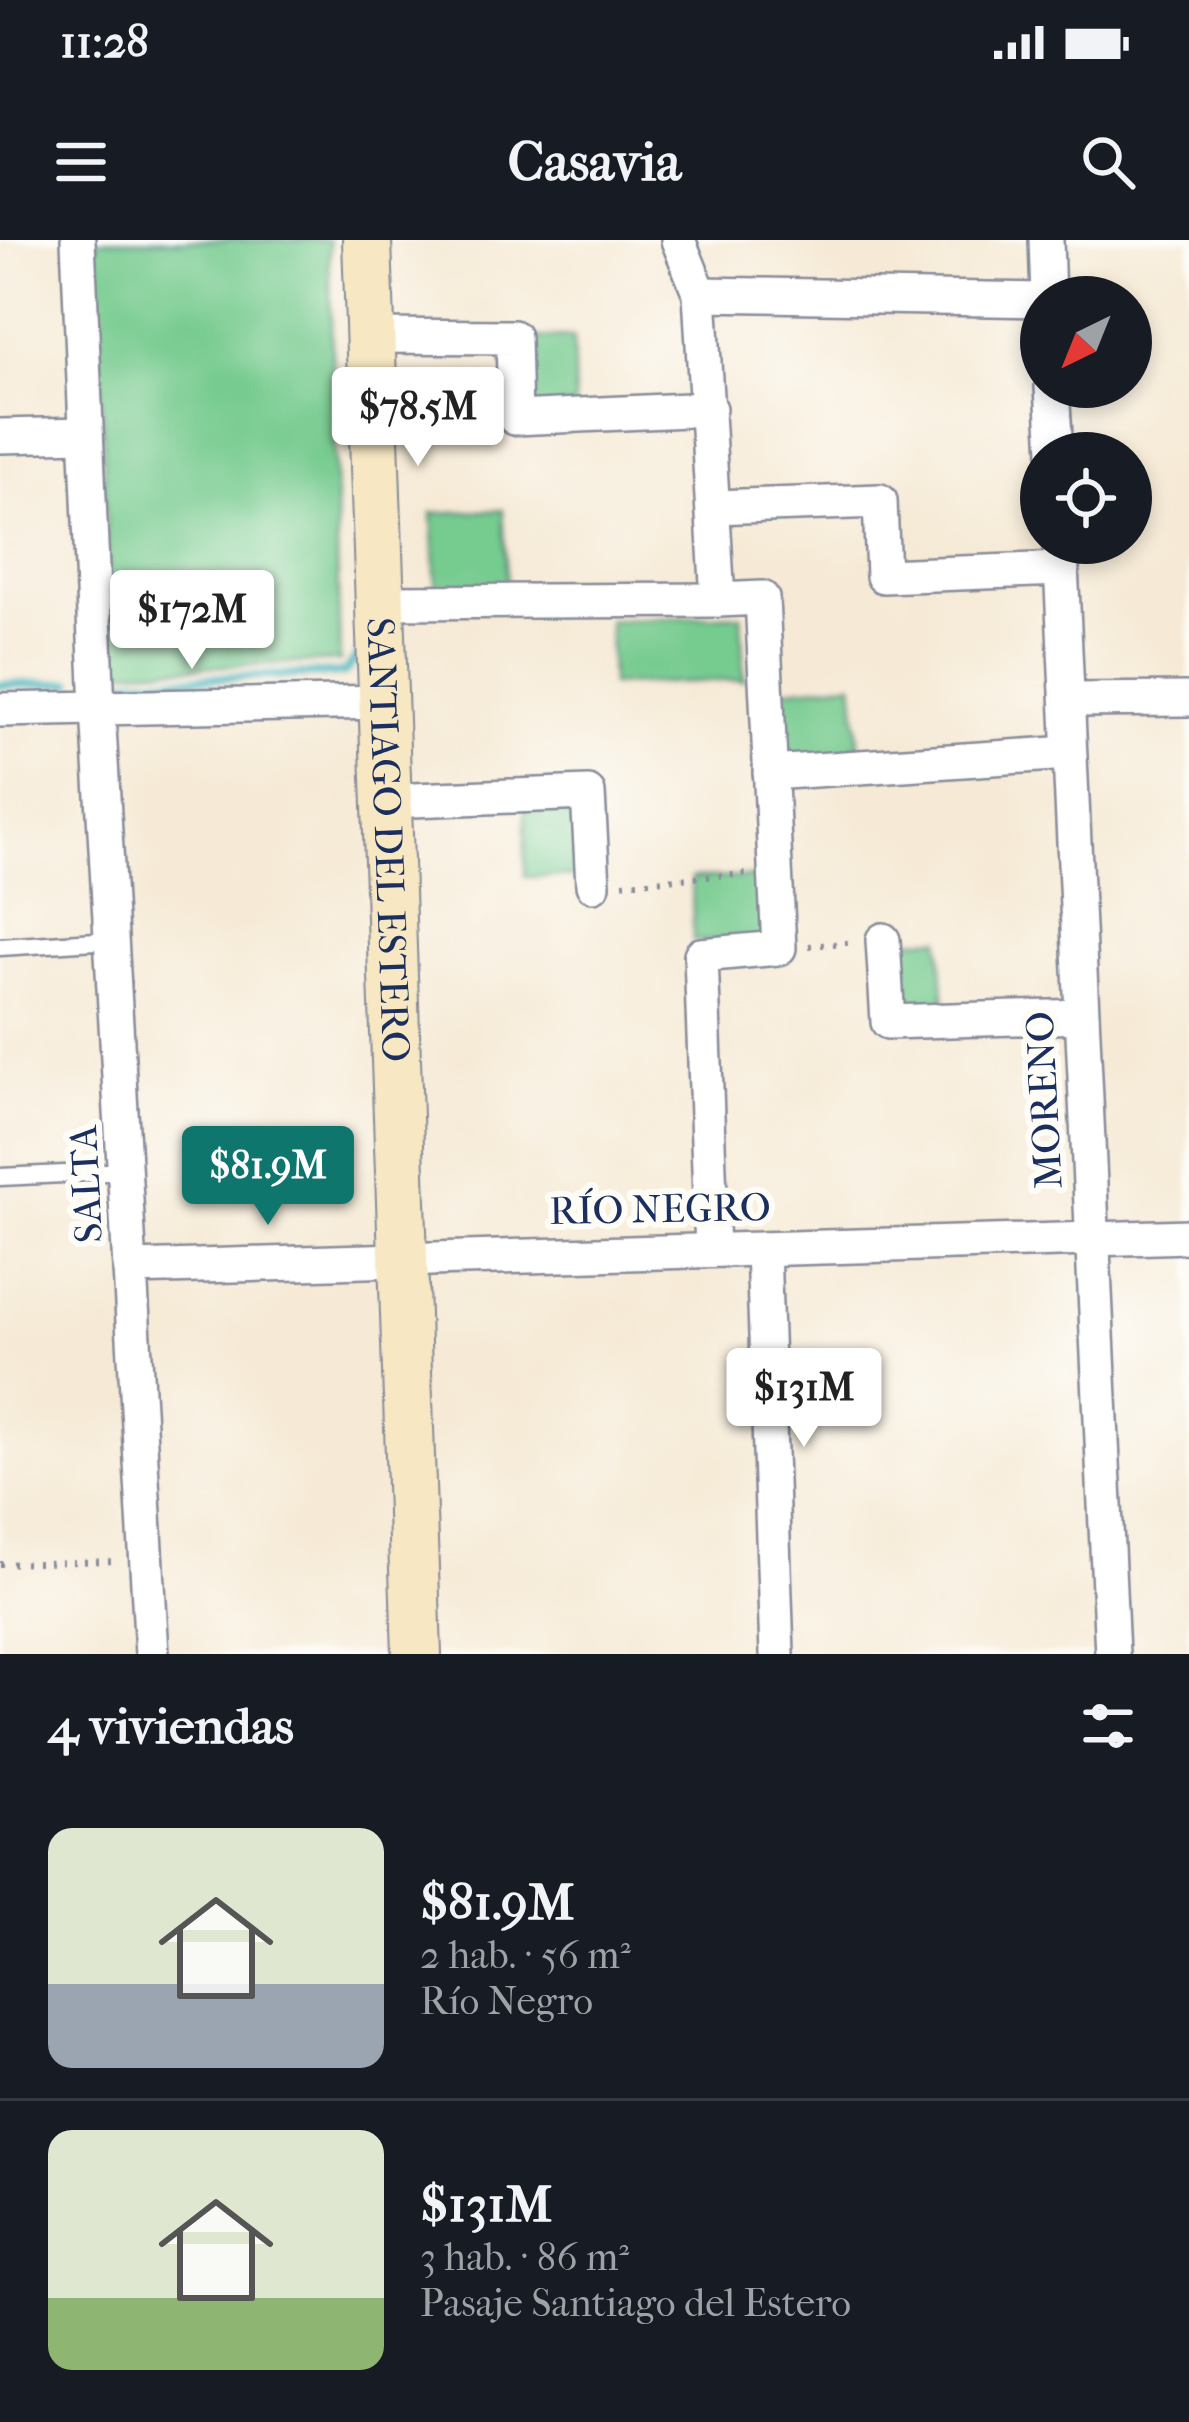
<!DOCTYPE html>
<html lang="es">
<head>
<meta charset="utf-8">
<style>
	body { margin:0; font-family:"IM FELL French Canon",serif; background:#242831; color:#f1f3f6; height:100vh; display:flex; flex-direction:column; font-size:45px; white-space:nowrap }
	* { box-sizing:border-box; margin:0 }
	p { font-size:39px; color:#9ea1a6 }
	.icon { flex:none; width:66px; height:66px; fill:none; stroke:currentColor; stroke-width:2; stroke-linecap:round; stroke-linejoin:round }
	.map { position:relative; height:1414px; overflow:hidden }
	.sheet { display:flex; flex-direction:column; background:#171b24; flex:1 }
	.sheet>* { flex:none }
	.needle { width:78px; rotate:223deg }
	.fabs { position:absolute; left:1020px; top:36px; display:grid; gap:24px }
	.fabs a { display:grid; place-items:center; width:132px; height:132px; border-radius:50%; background:#171b24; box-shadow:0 6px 18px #0003; font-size:60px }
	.price { position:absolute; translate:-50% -102px; padding:0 27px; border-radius:12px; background:#fff; color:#222; font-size:39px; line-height:78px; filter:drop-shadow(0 3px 6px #0008) }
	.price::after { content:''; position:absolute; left:50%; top:72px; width:36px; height:27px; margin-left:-18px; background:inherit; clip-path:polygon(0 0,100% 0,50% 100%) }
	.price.active { background:#0f766e; color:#fff }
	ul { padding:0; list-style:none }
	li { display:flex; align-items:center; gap:36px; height:300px; padding:0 48px }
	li+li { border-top:3px solid #363941 }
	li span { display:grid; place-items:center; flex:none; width:336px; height:240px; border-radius:24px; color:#555 }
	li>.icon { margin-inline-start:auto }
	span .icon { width:144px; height:144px; fill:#fffc; stroke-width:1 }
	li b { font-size:51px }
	h2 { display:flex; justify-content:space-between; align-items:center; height:144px; padding:0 48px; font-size:51px }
	.status { display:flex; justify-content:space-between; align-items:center; height:84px; padding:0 60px; background:#171b24; direction:ltr }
	.status svg { height:33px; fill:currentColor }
	header { display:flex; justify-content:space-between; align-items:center; height:156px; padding:0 48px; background:#171b24; font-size:54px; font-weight:700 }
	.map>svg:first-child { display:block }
</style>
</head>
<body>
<div class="status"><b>11:28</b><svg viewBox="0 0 49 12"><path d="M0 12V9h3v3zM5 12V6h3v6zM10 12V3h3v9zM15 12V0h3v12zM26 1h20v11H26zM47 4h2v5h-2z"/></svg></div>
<header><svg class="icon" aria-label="menu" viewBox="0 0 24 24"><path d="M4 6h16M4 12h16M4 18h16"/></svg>Casavia<svg class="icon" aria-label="search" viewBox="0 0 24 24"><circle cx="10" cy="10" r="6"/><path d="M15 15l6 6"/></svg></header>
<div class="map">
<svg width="1189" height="1414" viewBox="0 0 1189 1414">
	<rect width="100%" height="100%" fill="#fdfcf7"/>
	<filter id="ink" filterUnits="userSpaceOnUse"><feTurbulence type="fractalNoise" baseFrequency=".00833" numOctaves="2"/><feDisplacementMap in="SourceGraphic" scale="24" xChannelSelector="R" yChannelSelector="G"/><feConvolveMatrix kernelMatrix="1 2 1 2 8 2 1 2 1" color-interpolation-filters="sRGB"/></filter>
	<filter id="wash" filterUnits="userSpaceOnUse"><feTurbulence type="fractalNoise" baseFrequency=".004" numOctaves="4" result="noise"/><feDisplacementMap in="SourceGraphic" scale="48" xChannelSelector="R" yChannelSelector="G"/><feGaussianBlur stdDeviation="2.7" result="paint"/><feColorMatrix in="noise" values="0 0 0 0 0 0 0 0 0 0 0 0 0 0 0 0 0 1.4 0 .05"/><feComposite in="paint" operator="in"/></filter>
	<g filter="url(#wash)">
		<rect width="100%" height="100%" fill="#f6ead6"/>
		<g fill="#76cb8f" stroke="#487d76" stroke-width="3">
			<polygon points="95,0 329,0 340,421 112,431"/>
			<polygon points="573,97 575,166 521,167 519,98"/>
			<polygon points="503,270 507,345 436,349 432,273"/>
			<polygon points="741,375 744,440 611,445 609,381"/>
			<polygon points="853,443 860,514 784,521 777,450"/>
			<polygon points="525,560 580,561 580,636 525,637"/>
			<polygon points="768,637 769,701 693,701 692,638"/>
			<polygon points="940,698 945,769 889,774 884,702"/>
		</g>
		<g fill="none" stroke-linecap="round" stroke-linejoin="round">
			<g stroke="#42b2bd" stroke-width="9">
				<polyline points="121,441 344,433 365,407"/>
				<polyline points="0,445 72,443"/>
			</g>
		</g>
	</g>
	<g filter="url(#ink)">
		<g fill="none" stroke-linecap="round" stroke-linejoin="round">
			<g stroke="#888c9a" stroke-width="21">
				<g id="lane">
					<polyline points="0,707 112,700"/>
					<polyline points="0,937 128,931"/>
				</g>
			</g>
			<g stroke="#888c9a" stroke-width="38">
				<g id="street">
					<polyline points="78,0 98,469 152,1414"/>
					<polyline points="678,0 700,54 718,360 762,358 779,708 701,715 712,1010"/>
					<polyline points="1046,0 1048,57"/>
					<polyline points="700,54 1041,60"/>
					<polyline points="371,96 513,97 515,178 709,169"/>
					<polyline points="1052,147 1056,213"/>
					<polyline points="0,196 85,194"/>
					<polyline points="714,267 880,261 883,336 1062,329"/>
					<polyline points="1060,303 1112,1414"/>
					<polyline points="381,362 718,360"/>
					<polyline points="1068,460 1189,459"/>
					<polyline points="0,470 385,462"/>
					<polyline points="770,533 1069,513"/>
					<polyline points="388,561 588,553 593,645"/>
					<polyline points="883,700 888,782 1082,776"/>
					<polyline points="763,1009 777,1414"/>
					<polyline points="133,1028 1189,996"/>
				</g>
			</g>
			<g stroke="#888c9a" stroke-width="52">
				<g id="secondary">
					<path id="s1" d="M 367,0 L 417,1414"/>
				</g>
			</g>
			<g stroke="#888c9a" stroke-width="6" stroke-dasharray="3 9" stroke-linecap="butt">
				<polyline points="623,643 747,634"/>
				<polyline points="809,706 856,702"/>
				<polyline points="0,1324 116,1321"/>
			</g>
			<use href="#lane" stroke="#fff" stroke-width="16"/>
			<use href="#street" stroke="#fff" stroke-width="33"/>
			<use href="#secondary" stroke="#f7e8c3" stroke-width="48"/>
		</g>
	</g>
	<g text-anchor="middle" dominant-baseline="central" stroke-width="12" stroke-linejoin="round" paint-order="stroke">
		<g font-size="39" fill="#1b2f5e" stroke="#fdfcf7">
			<text stroke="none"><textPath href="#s1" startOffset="600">SANTIAGO DEL ESTERO</textPath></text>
			<text transform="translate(1044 860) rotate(-93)">MORENO</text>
			<text transform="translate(86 944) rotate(-93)">SALTA</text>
			<text transform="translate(660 969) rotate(-1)">RÍO NEGRO</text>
		</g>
	</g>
</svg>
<div class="fabs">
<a><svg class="needle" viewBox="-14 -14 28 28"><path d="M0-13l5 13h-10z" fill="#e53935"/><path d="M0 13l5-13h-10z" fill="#9ea1a6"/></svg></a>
<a><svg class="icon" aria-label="locate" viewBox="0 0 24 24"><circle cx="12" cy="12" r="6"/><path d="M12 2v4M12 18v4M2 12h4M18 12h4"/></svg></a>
</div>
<b class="price" style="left:418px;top:229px">$78.5M</b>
<b class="price" style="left:192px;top:432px">$172M</b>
<b class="price active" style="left:268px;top:988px">$81.9M</b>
<b class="price" style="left:804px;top:1210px">$131M</b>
</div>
<section class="sheet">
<h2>4 viviendas<svg class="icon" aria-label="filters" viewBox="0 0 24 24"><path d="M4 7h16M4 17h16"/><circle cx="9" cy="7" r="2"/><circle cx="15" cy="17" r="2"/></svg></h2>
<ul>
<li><span style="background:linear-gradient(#dfe7d0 65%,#9aa5b1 0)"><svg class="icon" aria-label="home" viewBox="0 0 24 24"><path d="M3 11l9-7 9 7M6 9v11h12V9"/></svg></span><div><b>$81.9M</b><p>2 hab. · 56 m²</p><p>Río Negro</p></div></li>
<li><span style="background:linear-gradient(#dfe7d0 70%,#8fb573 0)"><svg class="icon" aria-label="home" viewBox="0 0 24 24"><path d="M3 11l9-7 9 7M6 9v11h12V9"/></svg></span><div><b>$131M</b><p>3 hab. · 86 m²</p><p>Pasaje Santiago del Estero</p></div></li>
</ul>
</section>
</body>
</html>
